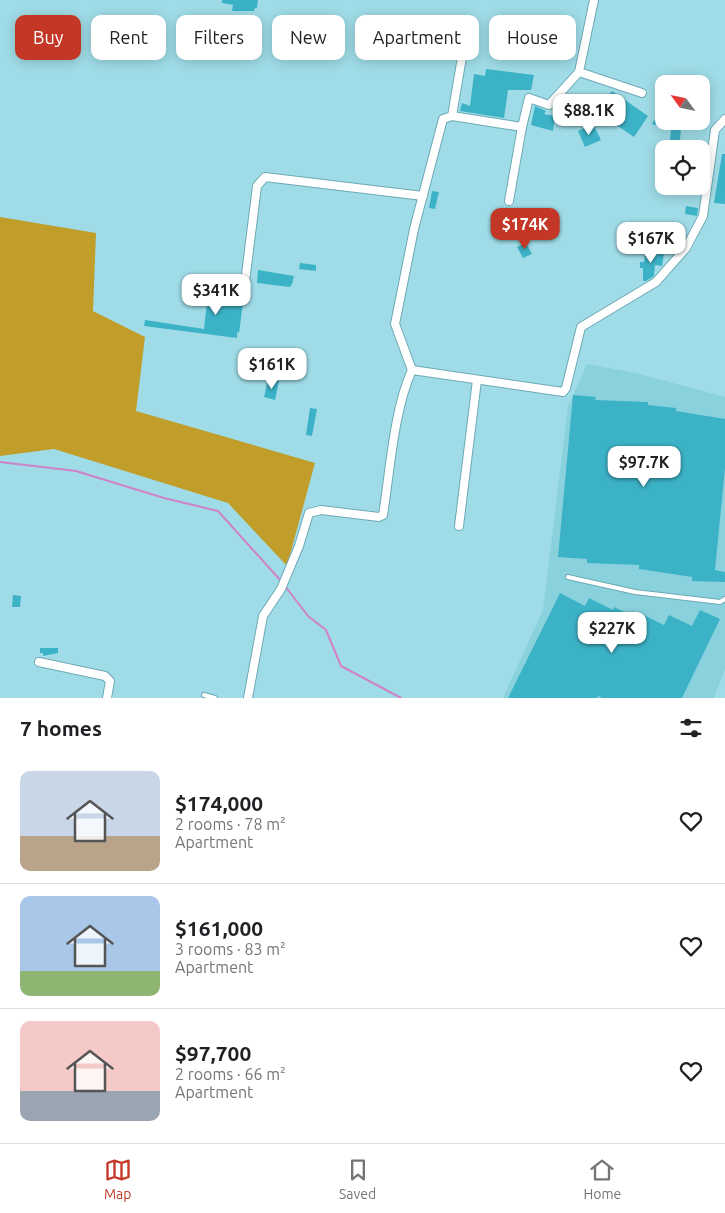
<!DOCTYPE html>
<html lang="en">
<head>
<meta charset="utf-8">
<style>
	body { margin:0; font-family:Ubuntu,sans-serif; background:#f2f2f2; color:#202124; height:100vh; display:flex; flex-direction:column; font-size:19px; white-space:nowrap }
	* { box-sizing:border-box; margin:0 }
	p { font-size:16px; color:#757577 }
	.icon { flex:none; width:28px; height:28px; fill:none; stroke:currentColor; stroke-width:2; stroke-linecap:round; stroke-linejoin:round }
	.map { position:relative; height:698px; overflow:hidden }
	.details { display:flex; flex-direction:column; background:#fff; flex:1 }
	.details>* { flex:none }
	.top-card { position:absolute; left:15px; top:15px; width:695px; height:45px; display:flex; gap:10px }
	.needle { width:32px; rotate:303deg }
	.fabs { position:absolute; left:655px; top:75px; display:grid; gap:10px }
	.fabs a { display:grid; place-items:center; width:55px; height:55px; border-radius:10px; background:#fff; box-shadow:0 2px 12px #0003; font-size:25px }
	.price { position:absolute; translate:-50% -42px; padding:0 11px; border-radius:10px; background:#fff; color:#222; font-size:16px; line-height:32px; filter:drop-shadow(0 1px 2px #0008) }
	.price::after { content:''; position:absolute; left:50%; top:30px; width:15px; height:11px; margin-left:-8px; background:inherit; clip-path:polygon(0 0,100% 0,50% 100%) }
	.price.current { background:#c43726; color:#fff }
	ul { padding:0; list-style:none }
	li { display:flex; align-items:center; gap:15px; height:125px; padding:0 20px }
	li+li { border-top:1px solid #e0e0e0 }
	li span { display:grid; place-items:center; flex:none; width:140px; height:100px; border-radius:10px; color:#555 }
	li>.icon { margin-inline-start:auto }
	span .icon { width:60px; height:60px; fill:#fffc; stroke-width:1 }
	li b { font-size:21px }
	h2 { display:flex; justify-content:space-between; align-items:center; height:60px; padding:0 20px; font-size:21px }
	.tag { padding:0 18px; border-radius:10px; background:#fff; box-shadow:0 2px 12px #0003; font-size:18px; line-height:45px }
	.tag.current { background:#c43726; color:#fff }
	.tab-bar { display:flex; justify-content:space-around; align-items:center; height:70px; border-top:1px solid #e0e0e0; background:#fff; font-size:14px; color:#757577 }
	.tab-bar a { display:grid; justify-items:center; gap:2px }
	.tab-bar .current { color:#c43726 }
	.map>svg:first-child { display:block }
</style>
</head>
<body>
<div class="map">
<svg width="725" height="698" viewBox="0 0 725 698">
	<rect width="100%" height="100%" fill="#9fdce7"/>
	<polygon fill="#8ad1de" points="587,364 636,373 725,397 725,669 714,698 503,698 543,610 568,406"/>
	<polygon fill="#c19d2a" points="0,217 96,233 93,311 145,337 136,411 315,463 287,566 228,503 54,449 0,456"/>
	<g fill="none" stroke-linecap="round" stroke-linejoin="round">
		<g stroke="#d082c8" stroke-width="2">
			<polyline points="0,462 76,471 164,498 218,511 282,582"/>
			<polyline points="285,586 308,616 326,630 341,666 401,698"/>
		</g>
	</g>
	<g fill="#3cb2c6">
		<polygon points="222,0 258,0 257,8 255,8 254,11 232,11 233,5 222,3"/>
		<polygon points="486,69 534,75 531,90 508,90 504,118 460,111 462,103 470,106 474,74 485,76"/>
		<polygon points="612,91 648,116 634,137 597,112"/>
		<polygon points="535,106 546,111 544,114 555,116 553,131 531,125"/>
		<polygon points="656,117 664,119 664,121 696,121 701,123 700,129 681,128 680,140 670,140 671,130 652,124"/>
		<polygon points="593,124 601,140 585,147 578,131"/>
		<polygon points="722,154 725,154 725,204 714,203"/>
		<polygon points="432,191 439,192 435,209 429,208"/>
		<polygon points="686,206 698,208 697,216 685,214"/>
		<polygon points="526,243 532,254 523,258 517,247"/>
		<polygon points="645,252 664,254 662,266 655,265 654,276 646,281 643,281 643,268 640,268 640,262 644,262"/>
		<polygon points="300,263 316,265 316,271 299,269"/>
		<polygon points="258,270 294,276 292,284 290,287 257,283"/>
		<polygon points="225,282 238,283 238,288 242,288 240,295 244,295 239,333 237,332 237,338 144,326 145,320 204,329 207,302 223,303"/>
		<polygon points="292,368 303,370 302,377 291,376"/>
		<polygon points="268,380 279,381 275,400 264,397"/>
		<polygon points="573,395 596,397 595,400 648,402 648,405 676,408 676,411 725,419 725,468 715,570 725,572 725,582 692,581 692,577 639,569 639,565 587,563 587,559 558,557"/>
		<polygon points="310,408 317,409 312,436 306,435"/>
		<polygon points="560,593 585,606 589,598 613,610 614,607 639,619 641,614 664,625 669,615 692,626 700,610 720,619 682,698 602,698 599,696 597,698 508,698"/>
		<polygon points="13,595 21,596 20,607 12,607"/>
		<polygon points="40,648 58,648 58,653 43,656 43,653 40,653"/>
	</g>
	<g fill="none" stroke-linecap="round" stroke-linejoin="round">
		<g stroke="#6da9b4" stroke-width="6">
			<g id="service">
				<polyline points="568,577 635,592 720,602 725,599"/>
				<polyline points="204,695 215,698"/>
			</g>
		</g>
		<g stroke="#6da9b4" stroke-width="10">
			<g id="minor">
				<polyline points="579,72 642,93"/>
				<polyline points="452,116 522,127"/>
				<polyline points="509,201 522,127 529,98 549,105 579,72 594,0"/>
				<polyline points="245,282 257,186 265,177 423,196"/>
				<polyline points="412,370 395,324 414,229 443,119 452,116 462,57"/>
				<polyline points="459,526 477,380"/>
				<polyline points="39,662 105,676 110,681 107,698"/>
				<path d="M 248,698 L 263,616 L 281,589 L 299,546 L 309,513 L 321,510 L 379,517 L 383,515 C 390,471 394,409 412,370 L 563,392 L 566,388 L 581,327 L 656,282 L 686,248 L 703,216 L 715,130 L 725,119"/>
			</g>
		</g>
		<use href="#service" stroke="#fff" stroke-width="4"/>
		<use href="#minor" stroke="#fff" stroke-width="8"/>
	</g>
</svg>
<div class="fabs">
<a><svg class="needle" viewBox="-14 -14 28 28"><path d="M0-13l5 13h-10z" fill="#e53935"/><path d="M0 13l5-13h-10z" fill="#757577"/></svg></a>
<a><svg class="icon" aria-label="locate" viewBox="0 0 24 24"><circle cx="12" cy="12" r="6"/><path d="M12 2v4M12 18v4M2 12h4M18 12h4"/></svg></a>
</div>
<b class="price" style="left:589px;top:136px">$88.1K</b>
<b class="price current" style="left:525px;top:250px">$174K</b>
<b class="price" style="left:651px;top:264px">$167K</b>
<b class="price" style="left:216px;top:316px">$341K</b>
<b class="price" style="left:272px;top:390px">$161K</b>
<b class="price" style="left:644px;top:488px">$97.7K</b>
<b class="price" style="left:612px;top:654px">$227K</b>
<div class="top-card">
<a class="tag current">Buy</a>
<a class="tag">Rent</a>
<a class="tag">Filters</a>
<a class="tag">New</a>
<a class="tag">Apartment</a>
<a class="tag">House</a>
</div>
</div>
<section class="details">
<h2>7 homes<svg class="icon" aria-label="filters" viewBox="0 0 24 24"><path d="M4 7h16M4 17h16"/><circle cx="9" cy="7" r="2"/><circle cx="15" cy="17" r="2"/></svg></h2>
<ul>
<li><span style="background:linear-gradient(#c9d6e8 65%,#b9a48a 0)"><svg class="icon" aria-label="home" viewBox="0 0 24 24"><path d="M3 11l9-7 9 7M6 9v11h12V9"/></svg></span><div><b>$174,000</b><p>2 rooms · 78 m²</p><p>Apartment</p></div><svg class="icon" aria-label="heart" viewBox="0 0 24 24"><path d="M12 20l-8-8c-3-5 5-10 8-4 3-6 11-1 8 4z"/></svg></li>
<li><span style="background:linear-gradient(#a9c7e8 75%,#8fb573 0)"><svg class="icon" aria-label="home" viewBox="0 0 24 24"><path d="M3 11l9-7 9 7M6 9v11h12V9"/></svg></span><div><b>$161,000</b><p>3 rooms · 83 m²</p><p>Apartment</p></div><svg class="icon" aria-label="heart" viewBox="0 0 24 24"><path d="M12 20l-8-8c-3-5 5-10 8-4 3-6 11-1 8 4z"/></svg></li>
<li><span style="background:linear-gradient(#f6c9c9 70%,#9aa5b1 0)"><svg class="icon" aria-label="home" viewBox="0 0 24 24"><path d="M3 11l9-7 9 7M6 9v11h12V9"/></svg></span><div><b>$97,700</b><p>2 rooms · 66 m²</p><p>Apartment</p></div><svg class="icon" aria-label="heart" viewBox="0 0 24 24"><path d="M12 20l-8-8c-3-5 5-10 8-4 3-6 11-1 8 4z"/></svg></li>
</ul>
</section>
<nav class="tab-bar">
<a class="current"><svg class="icon" aria-label="map" viewBox="0 0 24 24"><path d="M3 6l6-2 6 2 6-2v14l-6 2-6-2-6 2zM9 4v14M15 6v14"/></svg>Map</a>
<a><svg class="icon" aria-label="saved" viewBox="0 0 24 24"><path d="M7 4h10v16l-5-4-5 4z"/></svg>Saved</a>
<a><svg class="icon" aria-label="home" viewBox="0 0 24 24"><path d="M3 11l9-7 9 7M6 9v11h12V9"/></svg>Home</a>
</nav>
</body>
</html>
